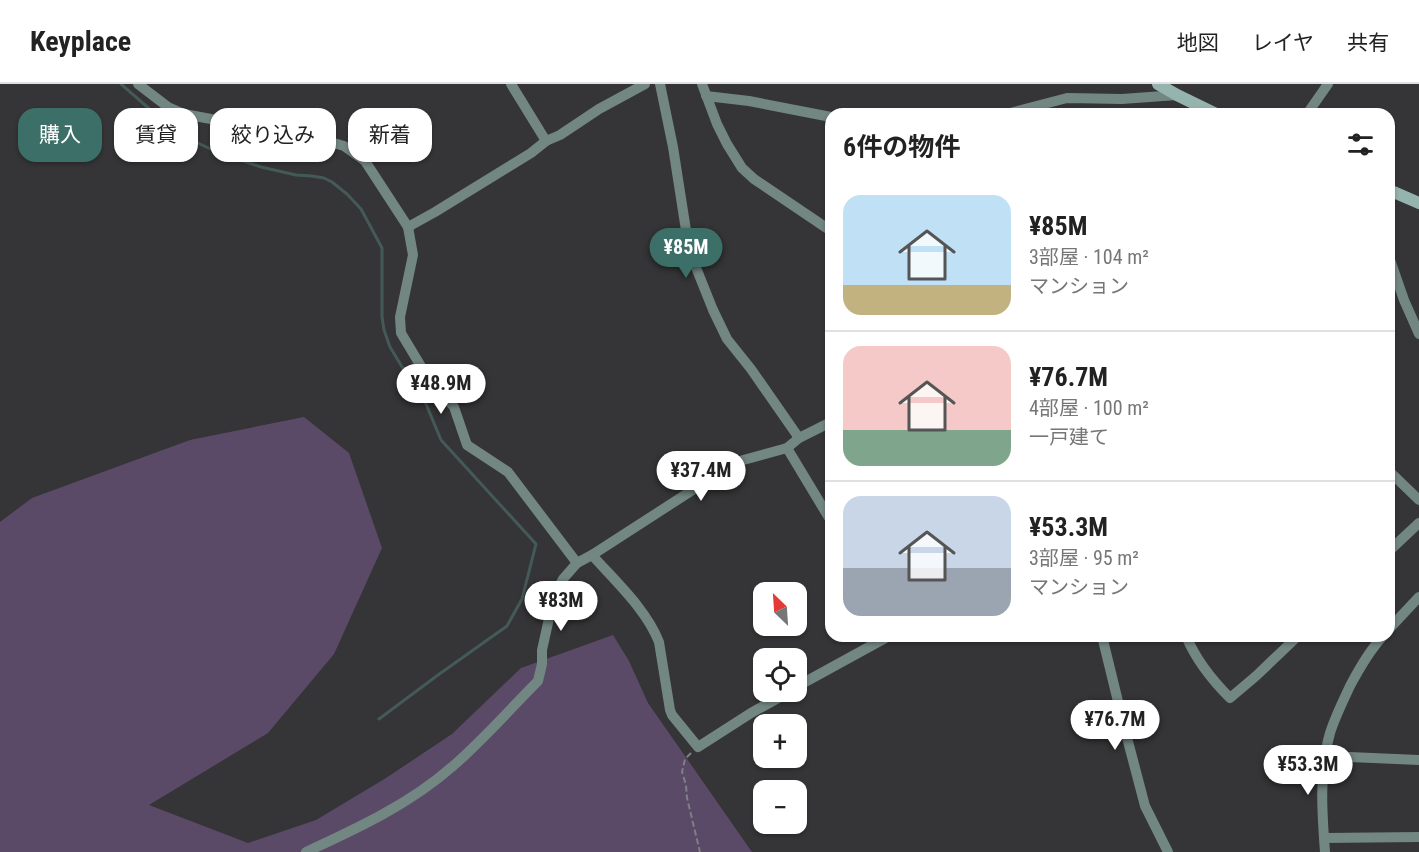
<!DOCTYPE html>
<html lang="ja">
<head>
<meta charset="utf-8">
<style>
	body { margin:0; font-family:"Roboto Condensed","Noto Sans JP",sans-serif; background:#f2f2f2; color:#222; height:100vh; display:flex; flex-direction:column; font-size:22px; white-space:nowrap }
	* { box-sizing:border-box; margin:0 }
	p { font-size:20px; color:#767676 }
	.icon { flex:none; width:33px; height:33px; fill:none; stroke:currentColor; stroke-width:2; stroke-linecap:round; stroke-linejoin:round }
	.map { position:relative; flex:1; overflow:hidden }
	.sheet { position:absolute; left:825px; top:24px; width:570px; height:534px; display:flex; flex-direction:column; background:#fff; border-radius:18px; box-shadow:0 2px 4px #0004 }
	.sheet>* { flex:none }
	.hud { position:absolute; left:18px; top:24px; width:570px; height:54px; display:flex; gap:12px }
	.needle { width:39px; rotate:335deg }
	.controls { position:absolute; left:753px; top:498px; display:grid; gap:12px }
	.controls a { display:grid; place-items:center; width:54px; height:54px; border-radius:12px; background:#fff; box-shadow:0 2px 4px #0004; font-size:30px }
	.price { position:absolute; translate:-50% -51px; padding:0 14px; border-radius:21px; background:#fff; color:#222; font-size:20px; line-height:39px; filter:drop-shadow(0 2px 3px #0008) }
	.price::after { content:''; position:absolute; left:50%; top:36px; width:18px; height:14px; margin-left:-9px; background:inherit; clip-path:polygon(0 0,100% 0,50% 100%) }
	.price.current { background:#3c6f67; color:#fff }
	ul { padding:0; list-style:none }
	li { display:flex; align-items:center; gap:18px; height:150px; padding:0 18px }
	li+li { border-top:2px solid #e0e0e0 }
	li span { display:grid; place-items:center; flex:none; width:168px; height:120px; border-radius:18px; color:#555 }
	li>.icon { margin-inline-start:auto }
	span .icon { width:72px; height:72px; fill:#fffc; stroke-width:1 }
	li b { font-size:26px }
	h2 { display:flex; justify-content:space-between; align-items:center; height:72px; padding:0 18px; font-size:26px }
	.pill { padding:0 21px; border-radius:18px; background:#fff; box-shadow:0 2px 4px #0004; font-size:21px; line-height:54px }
	.pill.current { background:#3c6f67; color:#fff }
	header { display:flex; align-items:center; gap:36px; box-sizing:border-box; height:84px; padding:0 30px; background:#fff; border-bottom:2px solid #e0e0e0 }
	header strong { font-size:28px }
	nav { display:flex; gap:33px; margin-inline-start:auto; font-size:21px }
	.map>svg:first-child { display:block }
</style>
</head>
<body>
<header>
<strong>Keyplace</strong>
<nav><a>地図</a><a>レイヤ</a><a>共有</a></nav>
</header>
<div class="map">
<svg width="1419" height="768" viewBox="0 0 1419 768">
	<rect width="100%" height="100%" fill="#353436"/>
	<polygon fill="#5a4a68" points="304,333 349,369 382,464 334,570 268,649 149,721 248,759 316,736 386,694 452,650 521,584 613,551 629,577 648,619 752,768 0,768 0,438 32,414 190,356"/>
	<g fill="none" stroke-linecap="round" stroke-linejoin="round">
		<polyline stroke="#445a57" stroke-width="3" points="121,0 168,41 200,60 217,68 261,83 296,91 312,92 324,94 332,98 347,110 361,125 382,164 382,233 384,246 390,263 410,296 426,320 441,356 536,460 522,515 507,542 438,591 379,635"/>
		<polyline stroke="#807f81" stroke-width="2" stroke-dasharray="6 3" stroke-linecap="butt" points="691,669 685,675 682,688 686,701 687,714 700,768"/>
		<g stroke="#728682" stroke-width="10">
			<polyline points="138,0 168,23 184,30 211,35 233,36 286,45 344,62 365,77 408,143 413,171 400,233 401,249 428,294 454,323 467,361 508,388 577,479"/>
			<polyline points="511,0 546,57"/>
			<polyline points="660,0 673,63 688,159 697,186 713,226 727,255 751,285 799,354"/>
			<polyline points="702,0 717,40 727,60 742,84 754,95 831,147"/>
			<polyline points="706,12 749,17 831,33"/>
			<polyline points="1006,30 1067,14 1122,15 1177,11"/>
			<polyline points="1307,30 1328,0"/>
			<polyline points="408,143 435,128 531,69 546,57 560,51 599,25 645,0"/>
			<polyline points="1389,173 1404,216 1419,250"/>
			<polyline points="787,364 831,437"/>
			<polyline points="1389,387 1419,416"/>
			<polyline points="1389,467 1419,439"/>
			<path d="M 592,471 C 616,498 646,525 659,558 L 670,626 L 672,631 L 698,663 L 751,629 L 789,608"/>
			<polyline points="1389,545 1419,513"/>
			<polyline points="1102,552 1125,646 1145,722 1168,768"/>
			<path d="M 1186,552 C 1196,576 1212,596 1230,614 L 1256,592 L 1298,552"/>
			<polyline points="796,603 889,552"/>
			<polyline points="1326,672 1419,676"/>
			<polyline points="1324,754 1419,753"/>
			<path d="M 306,768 C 358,744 410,720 453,682 C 483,656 510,625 538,597 L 542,580 L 542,566 L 554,512 L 563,495 L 577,479 L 592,471 L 736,378 L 787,364 L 799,354 L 831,338"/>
			<path d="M 1325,768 C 1322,729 1319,687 1330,649 C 1335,633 1343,617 1350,602 C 1359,585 1369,567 1383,552"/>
		</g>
		<g stroke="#94b4ad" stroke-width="12">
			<polyline points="1158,0 1177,11 1216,30"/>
			<polyline points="1389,106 1419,119"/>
		</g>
	</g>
</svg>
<div class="controls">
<a><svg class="needle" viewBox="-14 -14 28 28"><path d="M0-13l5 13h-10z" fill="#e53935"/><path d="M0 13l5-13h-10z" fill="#767676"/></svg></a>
<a><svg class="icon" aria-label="locate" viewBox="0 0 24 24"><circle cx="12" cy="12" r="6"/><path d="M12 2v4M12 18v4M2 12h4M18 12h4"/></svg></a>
<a>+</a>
<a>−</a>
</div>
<b class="price current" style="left:686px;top:195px">¥85M</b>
<b class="price" style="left:441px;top:331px">¥48.9M</b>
<b class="price" style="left:701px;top:418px">¥37.4M</b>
<b class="price" style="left:561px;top:548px">¥83M</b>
<b class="price" style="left:1115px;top:667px">¥76.7M</b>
<b class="price" style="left:1308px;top:712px">¥53.3M</b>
<div class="hud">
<a class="pill current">購入</a>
<a class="pill">賃貸</a>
<a class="pill">絞り込み</a>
<a class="pill">新着</a>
</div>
<section class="sheet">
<h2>6件の物件<svg class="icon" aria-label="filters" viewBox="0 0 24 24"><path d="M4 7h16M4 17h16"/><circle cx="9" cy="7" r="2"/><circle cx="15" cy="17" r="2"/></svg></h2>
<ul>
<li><span style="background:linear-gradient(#bfe0f5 75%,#c2b280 0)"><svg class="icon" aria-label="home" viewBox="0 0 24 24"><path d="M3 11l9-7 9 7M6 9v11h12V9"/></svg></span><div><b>¥85M</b><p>3部屋 · 104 m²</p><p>マンション</p></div></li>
<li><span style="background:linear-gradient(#f6c9c9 70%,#7fa58c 0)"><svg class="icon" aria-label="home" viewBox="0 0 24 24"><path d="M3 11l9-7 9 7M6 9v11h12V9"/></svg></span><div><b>¥76.7M</b><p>4部屋 · 100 m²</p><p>一戸建て</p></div></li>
<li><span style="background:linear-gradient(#c9d6e8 60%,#9aa5b1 0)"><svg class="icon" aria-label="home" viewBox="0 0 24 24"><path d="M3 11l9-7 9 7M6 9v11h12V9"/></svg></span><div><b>¥53.3M</b><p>3部屋 · 95 m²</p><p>マンション</p></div></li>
</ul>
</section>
</div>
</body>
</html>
